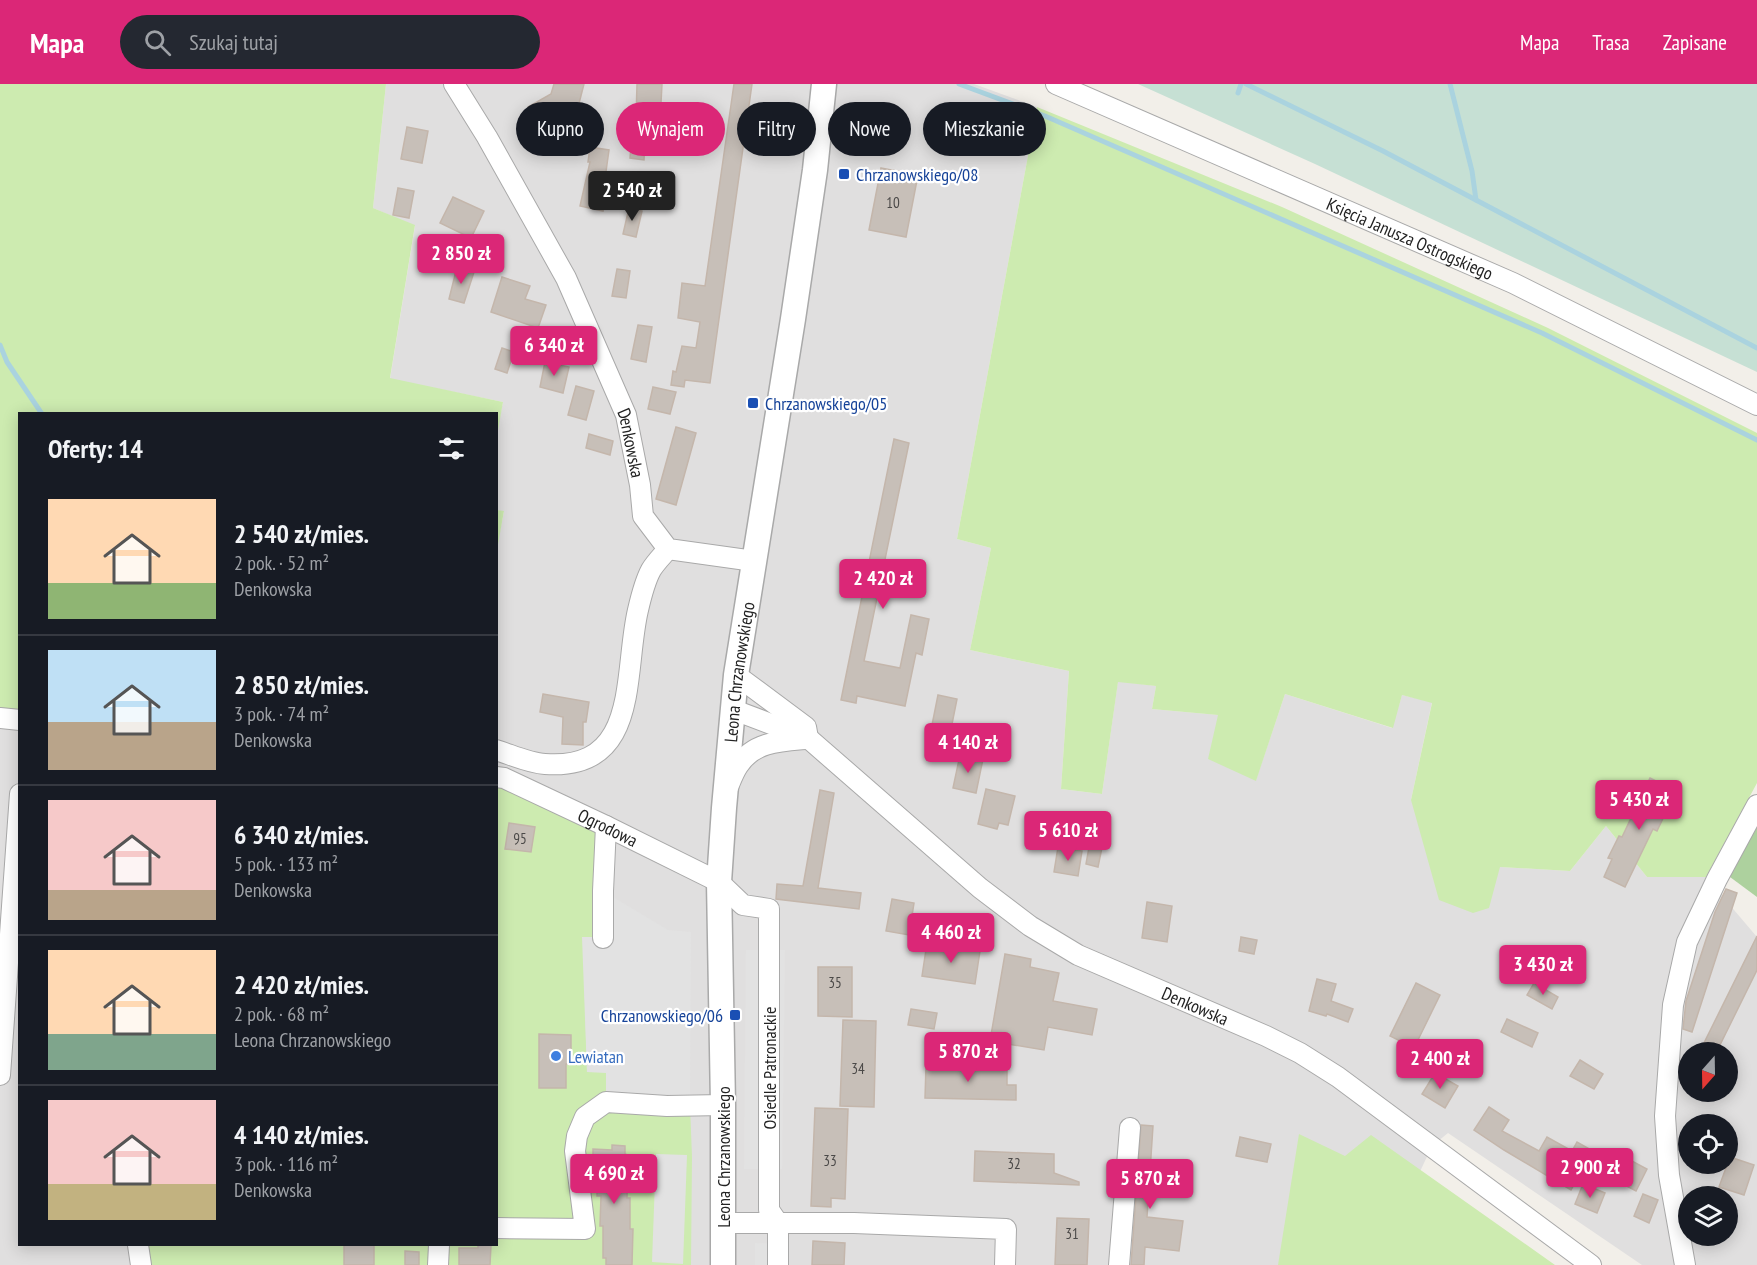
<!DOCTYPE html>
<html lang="pl">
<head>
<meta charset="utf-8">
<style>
	body { margin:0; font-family:"PT Sans Narrow",sans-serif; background:#242831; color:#f1f3f6; height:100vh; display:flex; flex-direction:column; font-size:22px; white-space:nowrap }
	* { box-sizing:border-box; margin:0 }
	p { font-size:20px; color:#9ea1a6 }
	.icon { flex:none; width:33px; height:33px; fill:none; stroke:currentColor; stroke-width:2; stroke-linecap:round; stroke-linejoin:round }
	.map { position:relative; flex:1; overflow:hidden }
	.drawer { position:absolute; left:18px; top:328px; width:480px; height:834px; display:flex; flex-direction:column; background:#171b24; border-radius:0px; box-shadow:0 3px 15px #0003 }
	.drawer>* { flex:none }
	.guide { position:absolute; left:516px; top:18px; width:570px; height:54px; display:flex; gap:12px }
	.needle { width:39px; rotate:200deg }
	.tools { position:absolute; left:1678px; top:958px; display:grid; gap:12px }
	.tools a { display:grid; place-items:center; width:60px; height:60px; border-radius:50%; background:#171b24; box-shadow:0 3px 15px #0003; font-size:30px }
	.price { position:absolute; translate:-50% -51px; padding:0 14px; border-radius:6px; background:#db2777; color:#fff; font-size:20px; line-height:39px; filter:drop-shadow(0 2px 3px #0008) }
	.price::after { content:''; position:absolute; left:50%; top:36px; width:18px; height:14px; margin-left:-9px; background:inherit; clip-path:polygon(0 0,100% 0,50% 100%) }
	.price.selected { background:#222; color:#fff }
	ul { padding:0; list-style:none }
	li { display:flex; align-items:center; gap:18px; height:150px; padding:0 30px }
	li+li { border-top:2px solid #363941 }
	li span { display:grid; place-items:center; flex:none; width:168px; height:120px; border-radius:0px; color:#555 }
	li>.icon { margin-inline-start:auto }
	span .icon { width:72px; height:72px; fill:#fffc; stroke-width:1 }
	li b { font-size:26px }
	h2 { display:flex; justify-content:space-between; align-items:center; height:72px; padding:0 30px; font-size:26px }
	.pill { padding:0 21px; border-radius:27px; background:#171b24; box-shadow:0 3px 15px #0003; font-size:21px; line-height:54px }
	.pill.selected { background:#db2777; color:#fff }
	header { display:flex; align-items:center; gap:36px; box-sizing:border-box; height:84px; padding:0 30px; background:#db2777; color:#fff }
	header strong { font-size:28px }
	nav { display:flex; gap:33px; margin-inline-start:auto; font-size:21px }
	.search { width:420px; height:54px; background:#242831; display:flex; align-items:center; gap:15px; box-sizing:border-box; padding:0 21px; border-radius:33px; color:#9ea1a6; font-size:22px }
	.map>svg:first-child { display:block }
</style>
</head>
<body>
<header>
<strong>Mapa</strong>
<div class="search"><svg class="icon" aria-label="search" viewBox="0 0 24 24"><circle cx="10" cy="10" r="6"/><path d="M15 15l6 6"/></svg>Szukaj tutaj</div>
<nav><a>Mapa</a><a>Trasa</a><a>Zapisane</a></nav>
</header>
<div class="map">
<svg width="1757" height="1181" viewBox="0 0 1757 1181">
	<rect width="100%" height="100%" fill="#f2efe9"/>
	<path fill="#e0dfdf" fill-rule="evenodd" d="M 386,0 L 974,0 L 1037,23 L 957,455 L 991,464 L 970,566 L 1069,587 L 1061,705 L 1102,710 L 1118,597 L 1156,602 L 1152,625 L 1219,631 L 1256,696 L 1285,610 L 1392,644 L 1402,611 L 1432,618 L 1411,716 L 1500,783 L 1570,787 L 1606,742 L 1647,793 L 1706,793 L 1757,853 L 1757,1181 L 1642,1181 L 1448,1049 L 1432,1062 L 1376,1181 L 0,1181 L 0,634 L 20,636 L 20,1161 L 496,1161 L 496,466 L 504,428 L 497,426 L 496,352 L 503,318 L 390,295 L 415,142 L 373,124 ZM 1689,969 L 1728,969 L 1728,1008 L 1689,1008 ZM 1689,1041 L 1728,1041 L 1728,1080 L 1689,1080 ZM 1689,1113 L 1728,1113 L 1728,1152 L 1689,1152 Z"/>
	<g fill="#cdebb0">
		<polygon points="0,0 386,0 373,124 415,141 390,294 503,318 497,352 496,330 20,330 19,636 0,634"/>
		<polygon points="1037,23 1282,123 1548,244 1757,349 1757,699 1706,793 1647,793 1606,742 1570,787 1500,783 1489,824 1473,829 1439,816 1411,716 1432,619 1402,611 1393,644 1285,610 1256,697 1208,675 1218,631 1152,625 1156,602 1118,598 1102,710 1061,705 1069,587 970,566 991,464 957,455"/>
		<polygon points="497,426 504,427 497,466 496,426"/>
		<polygon points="497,693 606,742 603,854 583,853 587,988 606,988 606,1018 690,1021 692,1073 691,1181 141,1181 138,1161 496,1161"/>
		<polygon points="1299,1050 1345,1072 1371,1051 1555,1181 1278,1181"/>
	</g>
	<polygon fill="#add19e" points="1757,741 1757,813 1730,793"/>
	<polygon fill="#c6e0d4" points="1138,0 1757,0 1757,288 1315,80"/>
	<g fill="#e2e2e2">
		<polygon points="603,807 668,846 691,848 690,1021 606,1018 606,989 587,988 582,853 603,853"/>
		<polygon points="746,866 785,866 782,1085 744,1085"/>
		<polygon points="656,1070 687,1071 683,1180 652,1178"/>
		<polygon points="755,1159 783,1160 783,1181 755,1181"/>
	</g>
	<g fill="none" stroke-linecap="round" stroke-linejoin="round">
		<g stroke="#aad3df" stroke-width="5">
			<polyline points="959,0 1045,32 1542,249 1757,356"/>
			<polyline points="1246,0 1383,67 1757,264"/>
			<polyline points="1450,0 1472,87 1476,116"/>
			<polyline points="1238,9 1241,0"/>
			<polyline points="0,261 7,278 42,330"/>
		</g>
	</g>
	<g fill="#c7bfb8" stroke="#c4b6ab" stroke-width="1.5">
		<polygon points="554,0 584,0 576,31 563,28 539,42 528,23 551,10"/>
		<polygon points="637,0 662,0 661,19 655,19 652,57 645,56 644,76 630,74 633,35 636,35"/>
		<polygon points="734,0 752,0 710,299 685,296 684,303 671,301 673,287 676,288 682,262 696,264 700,238 678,234 682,199 705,202"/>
		<polygon points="407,43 428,47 422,79 401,75"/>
		<polygon points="590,63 609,66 604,102 609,103 603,127 580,122 590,78 588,78"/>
		<polygon points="881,84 918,91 906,153 869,146"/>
		<polygon points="398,104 414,107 409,134 393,131"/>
		<polygon points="453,113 484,127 471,154 440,139"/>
		<polygon points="629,124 642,127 636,153 623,150"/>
		<polygon points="457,183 474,188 464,219 449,215"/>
		<polygon points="617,185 630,187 626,214 612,212"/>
		<polygon points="502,193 530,202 525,215 546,221 538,244 491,228"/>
		<polygon points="638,241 652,243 646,278 631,275"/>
		<polygon points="502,264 514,268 507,289 495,285"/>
		<polygon points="545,278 569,283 563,309 540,303"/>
		<polygon points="576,302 594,307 586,336 568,331"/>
		<polygon points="653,303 676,308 670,330 648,325"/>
		<polygon points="676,343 696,349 676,421 656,415"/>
		<polygon points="589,350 613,357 610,371 586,364"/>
		<polygon points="894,355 909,359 864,577 900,584 911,531 929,535 922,571 916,569 905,622 857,612 856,619 841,616"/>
		<polygon points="543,610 589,618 586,638 583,638 583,661 562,660 563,633 540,628"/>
		<polygon points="938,611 957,615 949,655 930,651"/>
		<polygon points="960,671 983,675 976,709 953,704"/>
		<polygon points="1650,694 1676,707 1657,747 1653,745 1625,803 1604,793 1612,775 1608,774 1619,752 1622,753"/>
		<polygon points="986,705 1015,712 1008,741 999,739 997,745 978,740"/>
		<polygon points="820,706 834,709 818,804 861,809 859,825 776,815 777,800 803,802"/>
		<polygon points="509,739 535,743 531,768 505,765"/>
		<polygon points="1093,741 1106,744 1098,783 1086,780"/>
		<polygon points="1058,763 1082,767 1078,792 1054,788"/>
		<polygon points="1726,805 1737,809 1692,948 1683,945 1686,917 1715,828"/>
		<polygon points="892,815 914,819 909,851 886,847"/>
		<polygon points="1147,818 1172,822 1167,858 1142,854"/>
		<polygon points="1757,852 1757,886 1716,969 1699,969"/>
		<polygon points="1241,853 1257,856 1254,870 1239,867"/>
		<polygon points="927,859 980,867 975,900 922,892"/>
		<polygon points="1005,870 1031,875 1030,883 1059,889 1053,917 1097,925 1092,951 1048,943 1044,966 990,957"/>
		<polygon points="818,883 852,883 852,933 818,932"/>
		<polygon points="1317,895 1336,900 1331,917 1353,925 1348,938 1327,930 1326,932 1309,927"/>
		<polygon points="1416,899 1440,911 1414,964 1390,952"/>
		<polygon points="1534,899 1558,913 1552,925 1527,911"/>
		<polygon points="911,925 937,929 934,945 908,941"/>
		<polygon points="1507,935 1538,949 1532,963 1501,948"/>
		<polygon points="843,936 876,937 874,1023 840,1022"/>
		<polygon points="539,950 571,951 571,980 566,980 566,1004 539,1004"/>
		<polygon points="1580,976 1603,990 1594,1005 1570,992"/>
		<polygon points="926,982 1007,984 1007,1001 1016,1001 1016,1016 925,1014"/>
		<polygon points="1435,989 1458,1002 1445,1024 1422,1010"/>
		<polygon points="1489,1023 1509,1036 1502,1047 1539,1067 1547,1053 1572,1067 1577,1058 1593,1067 1571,1106 1504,1066 1474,1046"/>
		<polygon points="815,1024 848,1025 845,1115 831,1114 831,1123 811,1122"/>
		<polygon points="1141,1041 1153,1042 1147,1133 1183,1137 1179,1167 1145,1163 1144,1181 1131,1181"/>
		<polygon points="1240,1053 1271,1060 1267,1078 1236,1072"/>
		<polygon points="612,1061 625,1062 625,1070 628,1071 627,1114 630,1114 630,1145 633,1145 632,1181 606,1181 606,1174 603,1174 603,1142 600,1142 601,1112 597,1112 597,1087 593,1087 593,1065 612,1066"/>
		<polygon points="975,1067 1054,1070 1054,1089 1079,1098 1079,1101 974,1097"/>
		<polygon points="1730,1073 1754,1081 1744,1111 1719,1103"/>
		<polygon points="1628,1075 1647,1085 1636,1107 1617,1097"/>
		<polygon points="1583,1100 1605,1109 1597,1129 1575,1120"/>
		<polygon points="1643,1110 1658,1116 1649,1139 1634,1132"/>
		<polygon points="1057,1134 1089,1135 1087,1181 1055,1181"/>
		<polygon points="813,1157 845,1159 844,1181 812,1181"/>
		<rect x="344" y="1161" width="30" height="20"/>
		<polygon points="478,1161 491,1161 490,1181 459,1181 459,1164 478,1164"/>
		<polygon points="405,1167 419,1168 419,1181 405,1181"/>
	</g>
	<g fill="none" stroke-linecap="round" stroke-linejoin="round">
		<g stroke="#a9a9a9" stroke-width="22">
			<g id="minor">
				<path id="s1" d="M 454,0 L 487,53 L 566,194 L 626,331 L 640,401 L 643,432 L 668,465 L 754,477"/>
				<path id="s2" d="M 1056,0 L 1513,199 L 1757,321"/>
				<polyline points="736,591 806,643 808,654"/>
				<path id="s3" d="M 734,626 L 808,654 L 980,804 L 1030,842 L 1078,871 L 1266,952 L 1300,969 L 1338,993 L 1591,1181"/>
				<polyline points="0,634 20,636"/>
				<path d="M 496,666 C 512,671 529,679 545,680 C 641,687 623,589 638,526 C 641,513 645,497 651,486 C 655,479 663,471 668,465"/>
				<path id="s4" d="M 496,693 L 504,694 L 606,742 L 719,798 L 743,821 L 769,825 L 769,1126 L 778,1139 L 778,1181"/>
				<path d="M 728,703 C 731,696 734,688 738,682 C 753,658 780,657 805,655"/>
				<polyline points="603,854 603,807 606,742"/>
				<polyline points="0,991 20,710"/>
				<polyline points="723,1139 854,1139 1006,1145 1005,1181"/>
				<polyline points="496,1144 585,1145 575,1067 577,1052 585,1033 606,1018 667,1022 723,1021"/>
				<polyline points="138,1161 141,1181"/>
				<polyline points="438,1181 439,1161"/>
				<polyline points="1119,1181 1130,1044"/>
				<polyline points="1685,1181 1669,1091 1665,1032 1673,921 1687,858 1717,795 1757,721"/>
			</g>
		</g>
		<g stroke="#a9a9a9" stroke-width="27">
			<g id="tertiary">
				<path id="s5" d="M 723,1181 L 723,1021 L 719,798 L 724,724 L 736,591 L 793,235 L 815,86 L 824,0"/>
			</g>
		</g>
		<use href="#minor" stroke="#fff" stroke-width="20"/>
		<use href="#tertiary" stroke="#fff" stroke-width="24"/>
	</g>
	<g fill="#1a4fb4" stroke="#fff" stroke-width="2">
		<rect x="838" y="84" width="12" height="12" rx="3"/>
		<rect x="747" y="313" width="12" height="12" rx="3"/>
		<rect x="729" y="925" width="12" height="12" rx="3"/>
	</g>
	<circle fill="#3f7fe0" stroke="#fff" stroke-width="2" cx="556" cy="972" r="6"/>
	<g text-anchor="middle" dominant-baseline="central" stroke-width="4.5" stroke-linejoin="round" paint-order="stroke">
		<g font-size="15" fill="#4b4948">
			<text x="893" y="118">10</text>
			<text x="520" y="754">95</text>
			<text x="835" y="898">35</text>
			<text x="858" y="984">34</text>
			<text x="830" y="1076">33</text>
			<text x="1014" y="1079">32</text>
			<text x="1072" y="1149">31</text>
		</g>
		<g font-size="18" fill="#164399" stroke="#fff" text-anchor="start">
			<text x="856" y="90">Chrzanowskiego/08</text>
			<text x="765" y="319">Chrzanowskiego/05</text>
			<text x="723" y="931" text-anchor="end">Chrzanowskiego/06</text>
		</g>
		<g font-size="18" fill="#222" stroke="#fff">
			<text stroke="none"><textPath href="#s2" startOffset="386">Księcia Janusza Ostrogskiego</textPath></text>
			<text stroke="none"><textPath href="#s1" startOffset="402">Denkowska</textPath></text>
			<text stroke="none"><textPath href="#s5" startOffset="594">Leona Chrzanowskiego</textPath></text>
			<text stroke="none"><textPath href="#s4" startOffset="123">Ogrodowa</textPath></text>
			<text stroke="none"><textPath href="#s3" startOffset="554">Denkowska</textPath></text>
			<text transform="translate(769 984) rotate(-90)">Osiedle Patronackie</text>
			<text transform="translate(723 1073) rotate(-90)">Leona Chrzanowskiego</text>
		</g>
		<g font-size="18" fill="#366cbe" stroke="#fff" text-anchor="start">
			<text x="568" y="972">Lewiatan</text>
		</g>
	</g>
</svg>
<div class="tools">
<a><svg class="needle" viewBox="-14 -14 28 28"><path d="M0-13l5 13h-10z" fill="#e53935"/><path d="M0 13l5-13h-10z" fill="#9ea1a6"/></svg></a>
<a><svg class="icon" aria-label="locate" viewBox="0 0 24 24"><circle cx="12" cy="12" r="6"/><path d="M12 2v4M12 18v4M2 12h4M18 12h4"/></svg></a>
<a><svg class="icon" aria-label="layers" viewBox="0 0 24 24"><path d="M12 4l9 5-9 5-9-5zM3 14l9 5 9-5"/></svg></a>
</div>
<b class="price selected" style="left:632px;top:138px">2 540 zł</b>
<b class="price" style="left:461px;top:201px">2 850 zł</b>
<b class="price" style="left:554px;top:293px">6 340 zł</b>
<b class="price" style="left:883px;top:526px">2 420 zł</b>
<b class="price" style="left:968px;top:690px">4 140 zł</b>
<b class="price" style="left:1639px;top:747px">5 430 zł</b>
<b class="price" style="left:1068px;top:778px">5 610 zł</b>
<b class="price" style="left:951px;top:880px">4 460 zł</b>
<b class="price" style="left:1543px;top:912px">3 430 zł</b>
<b class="price" style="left:968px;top:999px">5 870 zł</b>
<b class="price" style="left:1440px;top:1006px">2 400 zł</b>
<b class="price" style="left:1590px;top:1115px">2 900 zł</b>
<b class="price" style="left:614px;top:1121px">4 690 zł</b>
<b class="price" style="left:1150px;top:1126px">5 870 zł</b>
<div class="guide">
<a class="pill">Kupno</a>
<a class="pill selected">Wynajem</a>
<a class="pill">Filtry</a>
<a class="pill">Nowe</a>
<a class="pill">Mieszkanie</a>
</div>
<section class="drawer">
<h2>Oferty: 14<svg class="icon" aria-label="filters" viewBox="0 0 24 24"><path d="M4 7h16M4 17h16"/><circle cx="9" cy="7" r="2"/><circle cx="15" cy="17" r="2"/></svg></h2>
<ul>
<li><span style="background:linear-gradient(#ffd9b3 70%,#8fb573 0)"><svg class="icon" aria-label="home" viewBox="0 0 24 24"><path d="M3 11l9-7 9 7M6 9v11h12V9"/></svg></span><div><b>2 540 zł/mies.</b><p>2 pok. · 52 m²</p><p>Denkowska</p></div></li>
<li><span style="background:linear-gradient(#bfe0f5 60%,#b9a48a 0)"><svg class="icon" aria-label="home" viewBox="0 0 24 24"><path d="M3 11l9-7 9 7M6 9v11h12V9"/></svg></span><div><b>2 850 zł/mies.</b><p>3 pok. · 74 m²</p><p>Denkowska</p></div></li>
<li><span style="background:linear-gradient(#f6c9c9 75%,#b9a48a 0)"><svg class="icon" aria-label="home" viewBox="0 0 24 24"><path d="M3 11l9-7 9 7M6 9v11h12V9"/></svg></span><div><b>6 340 zł/mies.</b><p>5 pok. · 133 m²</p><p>Denkowska</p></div></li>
<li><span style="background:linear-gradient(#ffd9b3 70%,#7fa58c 0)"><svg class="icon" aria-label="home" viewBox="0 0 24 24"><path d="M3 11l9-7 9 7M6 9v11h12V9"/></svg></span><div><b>2 420 zł/mies.</b><p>2 pok. · 68 m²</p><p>Leona Chrzanowskiego</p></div></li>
<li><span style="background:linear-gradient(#f6c9c9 70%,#c2b280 0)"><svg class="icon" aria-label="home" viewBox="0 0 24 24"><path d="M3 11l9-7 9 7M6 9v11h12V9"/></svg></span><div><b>4 140 zł/mies.</b><p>3 pok. · 116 m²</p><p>Denkowska</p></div></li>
</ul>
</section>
</div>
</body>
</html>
